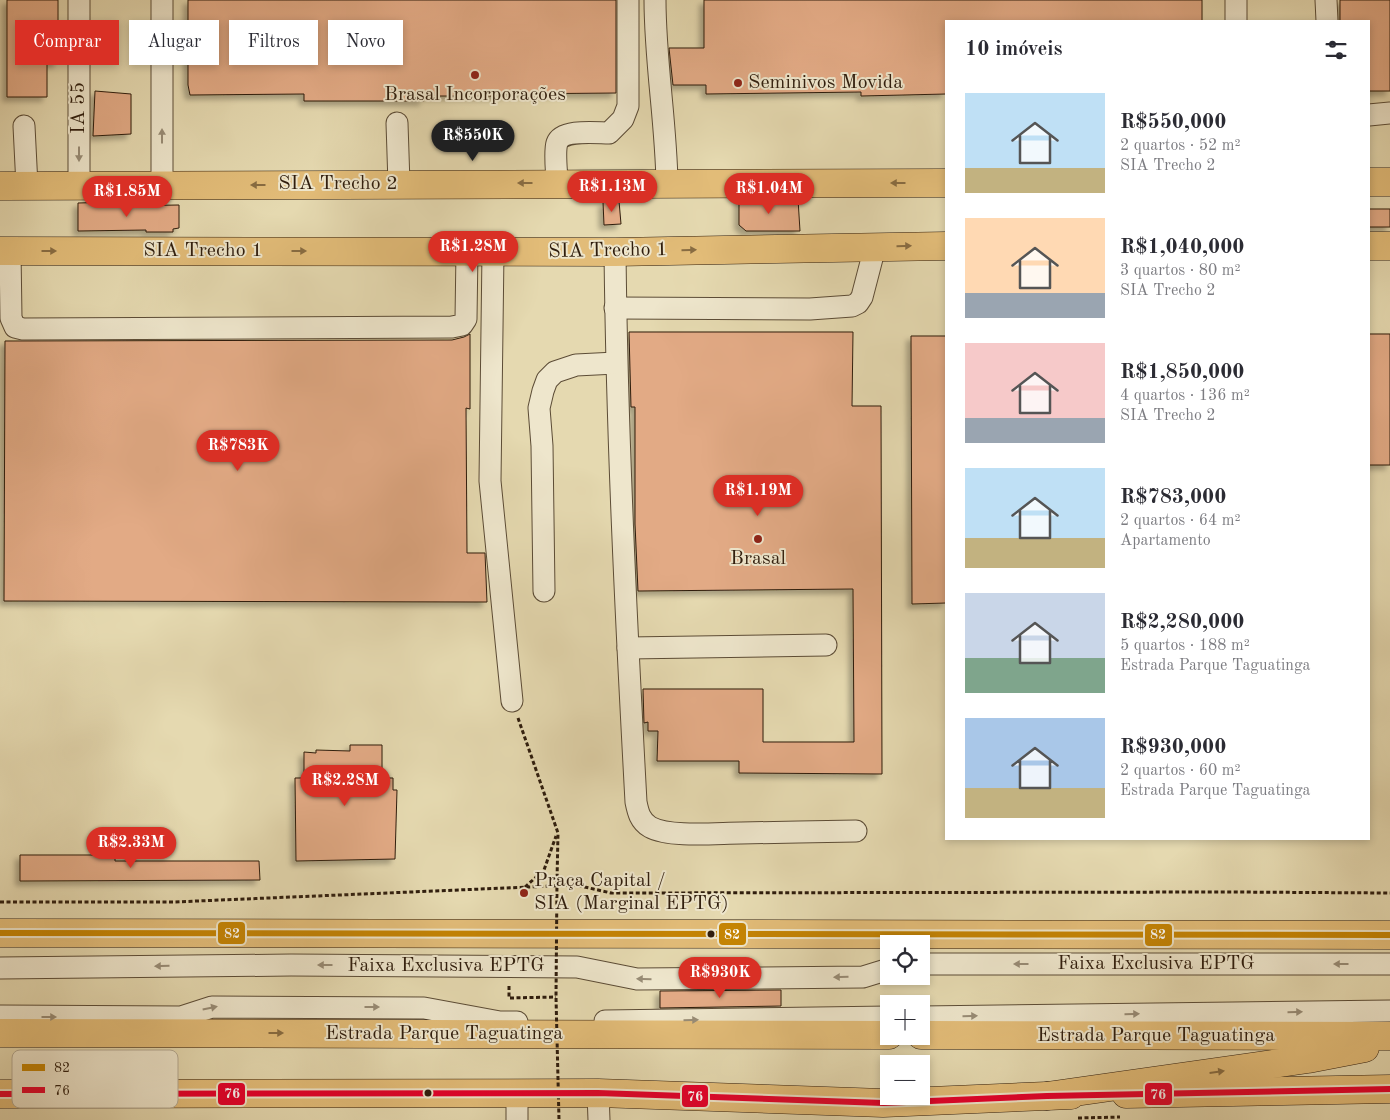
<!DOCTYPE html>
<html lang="pt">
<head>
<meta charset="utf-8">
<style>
	body { margin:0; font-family:"Old Standard TT",serif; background:#f2f2f3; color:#2b2b33; height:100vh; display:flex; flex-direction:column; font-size:19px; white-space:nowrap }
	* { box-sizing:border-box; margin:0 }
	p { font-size:16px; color:#7c7c81 }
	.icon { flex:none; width:28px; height:28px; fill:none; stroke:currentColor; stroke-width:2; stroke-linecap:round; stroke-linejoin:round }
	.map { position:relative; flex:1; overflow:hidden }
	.drawer { position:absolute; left:945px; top:20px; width:425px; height:820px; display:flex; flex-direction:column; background:#fff; border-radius:0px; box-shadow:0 2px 8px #0003 }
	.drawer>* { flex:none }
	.hud { position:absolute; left:15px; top:20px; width:475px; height:45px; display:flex; gap:10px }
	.tools { position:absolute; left:880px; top:935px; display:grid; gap:10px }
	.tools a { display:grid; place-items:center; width:50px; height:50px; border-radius:0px; background:#fff; box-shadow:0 2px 8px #0003; font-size:25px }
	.price { position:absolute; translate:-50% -42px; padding:0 11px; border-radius:18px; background:#d93025; color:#fff; font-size:16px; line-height:32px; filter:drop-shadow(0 1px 2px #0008) }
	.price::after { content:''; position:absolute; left:50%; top:30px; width:15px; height:11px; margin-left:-8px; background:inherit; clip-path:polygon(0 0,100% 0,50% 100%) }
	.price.selected { background:#222; color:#fff }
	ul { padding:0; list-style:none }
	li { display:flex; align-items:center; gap:15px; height:125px; padding:0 20px }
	li span { display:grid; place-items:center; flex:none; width:140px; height:100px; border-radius:0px; color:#555 }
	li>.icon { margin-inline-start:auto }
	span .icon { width:60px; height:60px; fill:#fffc; stroke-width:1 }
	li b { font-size:21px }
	h2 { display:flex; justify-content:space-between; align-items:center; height:60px; padding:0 20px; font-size:21px }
	.pill { padding:0 18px; border-radius:0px; background:#fff; box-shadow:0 2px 8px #0003; font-size:18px; line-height:45px }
	.pill.selected { background:#d93025; color:#fff }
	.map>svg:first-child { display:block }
</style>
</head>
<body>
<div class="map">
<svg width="1390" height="1120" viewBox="0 0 1390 1120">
	<defs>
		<filter id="shadow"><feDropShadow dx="-4.5" dy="4.5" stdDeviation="2.5" flood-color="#0004"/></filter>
	</defs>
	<rect width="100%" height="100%" fill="#e5d9b0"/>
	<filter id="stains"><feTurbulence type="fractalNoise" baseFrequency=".004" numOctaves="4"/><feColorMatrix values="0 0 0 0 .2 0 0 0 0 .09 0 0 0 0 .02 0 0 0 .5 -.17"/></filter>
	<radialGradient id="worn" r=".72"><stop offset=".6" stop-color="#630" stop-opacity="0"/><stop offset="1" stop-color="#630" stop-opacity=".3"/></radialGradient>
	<g fill="#e2aa85" stroke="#2f1d0d" filter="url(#shadow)">
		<polygon points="7,0 58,0 58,63 47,63 47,97 7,97"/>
		<polygon points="188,0 616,0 616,93 503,94 503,96 424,96 424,101 304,101 304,94 190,95 188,85"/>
		<polygon points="704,0 1202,0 1202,21 946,21 946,94 861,96 861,92 706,94 706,85 673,85 669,48 704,48"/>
		<polygon points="1340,0 1390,0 1390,91 1369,91 1369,21 1340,21"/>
		<polygon points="95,91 131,94 131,134 93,136"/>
		<polygon points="798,199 800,231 746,231 739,225 739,200"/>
		<polygon points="619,201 621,224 604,225 603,202"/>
		<polygon points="113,202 113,206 179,205 179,228 173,229 173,232 146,232 146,230 78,231 78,203"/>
		<rect x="1369" y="209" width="21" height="18"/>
		<polygon points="629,332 853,332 852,406 881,406 882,774 739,773 739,761 657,761 658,731 648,731 648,722 644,723 643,689 763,689 763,742 854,742 853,589 638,591 635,524 635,407 631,407"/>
		<polygon points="470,334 470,409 466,408 467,553 485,553 487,602 4,601 5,341 452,340 464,337"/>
		<rect x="1369" y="334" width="21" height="131"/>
		<polygon points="911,336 946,336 946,603 912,604"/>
		<polygon points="350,745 382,745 382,778 393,778 393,790 397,790 395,859 296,861 295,778 304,778 304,752 316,753 316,750 350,751"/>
		<polygon points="20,855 115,855 115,861 259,861 260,880 20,881"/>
		<polygon points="781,990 781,1006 660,1008 660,991"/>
	</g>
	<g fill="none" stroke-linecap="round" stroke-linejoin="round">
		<g stroke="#5c4c36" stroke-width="23">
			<g id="minor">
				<polyline points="79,0 79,186"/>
				<path d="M 655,0 C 655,61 666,122 667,183"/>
				<polyline points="1236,0 1236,21"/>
				<polyline points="1326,0 1327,21"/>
				<polyline points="1369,115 1390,113"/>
				<polyline points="397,123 399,184"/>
				<polyline points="24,126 27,186"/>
				<path d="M 557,183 C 557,173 554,152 557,143 C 562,129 596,133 609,133 L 623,119 L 628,106 L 628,0"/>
				<polyline points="162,185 162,0"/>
				<polyline points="10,251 11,318 15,327 23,329 452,327 462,325 466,319 467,251"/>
				<polyline points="493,252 490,481 512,701"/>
				<path d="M 615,252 C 617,435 626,618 636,802 C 638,812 640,821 650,827 C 670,838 718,833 741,833 C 779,832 818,832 856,831"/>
				<polyline points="615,308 810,309 852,306 858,303 862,297 875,247"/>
				<polyline points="544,591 542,446 539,408 543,391 547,380 555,372 576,365 616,363"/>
				<polyline points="628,648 826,645"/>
				<polyline points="921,964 1390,964"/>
				<polyline points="0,968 291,965 577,967 637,979 863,977 889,969"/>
				<polyline points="0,1016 181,1017 212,1007 424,1008 500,1022 517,1022"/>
				<polyline points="921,1017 1390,1011"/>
				<polyline points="605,1021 889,1017"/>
				<polyline points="517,1093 517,1120"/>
				<polyline points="598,1093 599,1120"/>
			</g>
		</g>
		<g stroke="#2f1d0d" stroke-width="29">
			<g id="major">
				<polyline points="1369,182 1390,182"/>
				<polyline points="0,186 946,183"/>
				<polyline points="1369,246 1390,246"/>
				<polyline points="0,251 615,252 946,246"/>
				<polyline points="0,1094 598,1093 883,1103 1071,1095"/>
				<polyline points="1126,1094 1390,1089"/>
			</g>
		</g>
		<g stroke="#2f1d0d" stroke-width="29">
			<g id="highway">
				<polyline points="0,933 1390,935"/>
				<polyline points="0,1033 889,1035"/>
				<polyline points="921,1035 1390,1036"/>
				<polyline points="1047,1096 1308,1059 1365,1048"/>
			</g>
		</g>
		<g stroke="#2f1d0d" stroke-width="3" stroke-dasharray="4 2.5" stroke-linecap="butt">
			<polyline points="518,718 558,833 557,881"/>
			<polyline points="525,887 544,870 556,836"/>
			<polyline points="0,902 174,902 576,885 611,893 1231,892 1390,893"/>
			<polyline points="509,986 509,998 556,997"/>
			<polyline points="1078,1118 1120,1117"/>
		</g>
		<use href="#minor" stroke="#eee6cc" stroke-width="21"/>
		<use href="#major" stroke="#e2bc78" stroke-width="28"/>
		<use href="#highway" stroke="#e2bc78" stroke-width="28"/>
		<polyline stroke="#2f1d0d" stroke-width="3" stroke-dasharray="4 2.5" stroke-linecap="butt" points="557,881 556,997 559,1120"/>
		<g stroke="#eee6cc" stroke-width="10">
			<polyline id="bus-1" points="0,933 1390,935"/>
		</g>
		<g stroke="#eee6cc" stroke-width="10">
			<polyline id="bus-2" points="0,1094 598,1093 883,1103 1047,1096 1390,1089"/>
		</g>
		<use href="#bus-1" stroke="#c58403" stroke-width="6"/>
		<use href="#bus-2" stroke="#e4002b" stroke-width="6"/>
	</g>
	<defs><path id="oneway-solid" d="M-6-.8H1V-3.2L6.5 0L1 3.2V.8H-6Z" transform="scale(1.25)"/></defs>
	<g fill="#988c76">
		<use href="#oneway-solid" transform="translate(162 136) rotate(-90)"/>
		<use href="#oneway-solid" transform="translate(79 154) rotate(90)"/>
		<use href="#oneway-solid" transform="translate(1021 964) rotate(-180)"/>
		<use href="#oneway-solid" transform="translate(1341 964) rotate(-180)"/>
		<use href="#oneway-solid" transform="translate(325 965) rotate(-180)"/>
		<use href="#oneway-solid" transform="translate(162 966) rotate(179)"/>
		<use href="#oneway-solid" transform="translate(841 977) rotate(179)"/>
		<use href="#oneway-solid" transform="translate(644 979) rotate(-179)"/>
		<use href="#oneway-solid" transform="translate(372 1007)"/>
		<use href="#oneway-solid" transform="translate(210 1008) rotate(-12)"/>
		<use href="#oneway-solid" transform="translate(1295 1012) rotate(-1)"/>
		<use href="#oneway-solid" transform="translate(1132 1014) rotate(-1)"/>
		<use href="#oneway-solid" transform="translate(970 1016) rotate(-1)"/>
		<use href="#oneway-solid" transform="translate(49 1017)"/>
		<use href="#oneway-solid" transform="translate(691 1020) rotate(-1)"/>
	</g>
	<g fill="#886c42">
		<use href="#oneway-solid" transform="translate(525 183) rotate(180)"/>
		<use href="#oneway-solid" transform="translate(898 183) rotate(180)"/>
		<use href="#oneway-solid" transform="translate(258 185) rotate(180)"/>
		<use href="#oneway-solid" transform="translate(904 246) rotate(-1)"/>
		<use href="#oneway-solid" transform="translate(689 250) rotate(-1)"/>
		<use href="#oneway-solid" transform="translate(49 251)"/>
		<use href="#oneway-solid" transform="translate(299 251)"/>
		<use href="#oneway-solid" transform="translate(276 1033)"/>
		<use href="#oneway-solid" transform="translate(1217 1072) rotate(-8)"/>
	</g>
	<g fill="#8f2418" stroke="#eee6cc" stroke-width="2">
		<circle cx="475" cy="75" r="5"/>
		<circle cx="738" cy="83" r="5"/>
		<circle cx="758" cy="539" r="5"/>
		<circle cx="524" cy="893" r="5"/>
	</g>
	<g fill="#2f1d0d" stroke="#eee6cc" stroke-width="2">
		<circle cx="711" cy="934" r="4.5"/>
		<circle cx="428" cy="1093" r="4.5"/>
	</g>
	<g text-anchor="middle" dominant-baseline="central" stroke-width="4" stroke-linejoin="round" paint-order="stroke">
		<g font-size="20" fill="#2f1d0d" stroke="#eee6cc" text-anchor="start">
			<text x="748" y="83">Seminivos Movida</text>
			<text x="475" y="95" text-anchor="middle">Brasal Incorporações</text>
			<text x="758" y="559" text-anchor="middle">Brasal</text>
			<text x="534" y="881">Praça Capital /<tspan x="534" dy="23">SIA (Marginal EPTG)</tspan></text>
		</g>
		<g font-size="20" fill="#2f1d0d" stroke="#eee6cc">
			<text transform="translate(79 108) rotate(-90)">IA 55</text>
			<text x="338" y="184">SIA Trecho 2</text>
			<text x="203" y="251">SIA Trecho 1</text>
			<text transform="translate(608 251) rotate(-1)">SIA Trecho 1</text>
			<text x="1156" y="964">Faixa Exclusiva EPTG</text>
			<text x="446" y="966">Faixa Exclusiva EPTG</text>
			<text x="444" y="1034">Estrada Parque Taguatinga</text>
			<text x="1156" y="1036">Estrada Parque Taguatinga</text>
		</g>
	</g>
	<rect x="12" y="1050" width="166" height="58" rx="8" fill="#eee6cc" stroke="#b5aa93" stroke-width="1"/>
	<rect x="22" y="1064" width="23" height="7" fill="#c58403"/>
	<rect x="22" y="1087" width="23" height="6" fill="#e4002b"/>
	<g font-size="14" fill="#2f1d0d">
		<text x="54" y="1072">82</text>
		<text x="54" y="1095">76</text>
	</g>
	<g stroke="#eee6cc" stroke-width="2">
		<rect x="217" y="921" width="29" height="24" rx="5" fill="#c58403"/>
		<rect x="718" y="922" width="29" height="24" rx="5" fill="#c58403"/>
		<rect x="1144" y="923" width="29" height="24" rx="5" fill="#c58403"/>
		<rect x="217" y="1082" width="29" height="24" rx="5" fill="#e4002b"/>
		<rect x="1144" y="1082" width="29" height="24" rx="5" fill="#e4002b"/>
		<rect x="681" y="1084" width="28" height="24" rx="5" fill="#e4002b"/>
	</g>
	<g font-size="14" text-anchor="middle" font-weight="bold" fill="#fff">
		<text x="232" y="938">82</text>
		<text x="732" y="939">82</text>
		<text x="1158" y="939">82</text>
		<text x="232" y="1098">76</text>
		<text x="1158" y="1099">76</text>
		<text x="695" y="1101">76</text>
	</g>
	<rect width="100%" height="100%" filter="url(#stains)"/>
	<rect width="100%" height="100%" fill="url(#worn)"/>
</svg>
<div class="tools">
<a><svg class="icon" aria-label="locate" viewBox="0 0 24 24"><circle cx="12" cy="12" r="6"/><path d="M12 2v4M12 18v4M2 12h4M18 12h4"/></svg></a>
<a>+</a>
<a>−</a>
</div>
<b class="price selected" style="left:473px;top:162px">R$550K</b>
<b class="price" style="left:612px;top:213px">R$1.13M</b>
<b class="price" style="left:769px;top:215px">R$1.04M</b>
<b class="price" style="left:127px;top:218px">R$1.85M</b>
<b class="price" style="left:473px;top:273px">R$1.28M</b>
<b class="price" style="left:238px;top:472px">R$783K</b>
<b class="price" style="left:758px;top:517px">R$1.19M</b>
<b class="price" style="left:345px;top:807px">R$2.28M</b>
<b class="price" style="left:131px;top:869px">R$2.33M</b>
<b class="price" style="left:720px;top:999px">R$930K</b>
<div class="hud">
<a class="pill selected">Comprar</a>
<a class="pill">Alugar</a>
<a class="pill">Filtros</a>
<a class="pill">Novo</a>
</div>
<section class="drawer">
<h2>10 imóveis<svg class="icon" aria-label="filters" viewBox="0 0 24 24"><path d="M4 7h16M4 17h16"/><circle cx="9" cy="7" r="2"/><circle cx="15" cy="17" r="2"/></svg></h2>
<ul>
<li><span style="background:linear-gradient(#bfe0f5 75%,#c2b280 0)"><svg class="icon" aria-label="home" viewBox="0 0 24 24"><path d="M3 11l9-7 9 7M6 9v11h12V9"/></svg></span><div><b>R$550,000</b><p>2 quartos · 52 m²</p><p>SIA Trecho 2</p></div></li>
<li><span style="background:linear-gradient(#ffd9b3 75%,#9aa5b1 0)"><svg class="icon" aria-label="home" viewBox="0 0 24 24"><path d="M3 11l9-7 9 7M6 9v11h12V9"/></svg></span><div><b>R$1,040,000</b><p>3 quartos · 80 m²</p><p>SIA Trecho 2</p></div></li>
<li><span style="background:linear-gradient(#f6c9c9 75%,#9aa5b1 0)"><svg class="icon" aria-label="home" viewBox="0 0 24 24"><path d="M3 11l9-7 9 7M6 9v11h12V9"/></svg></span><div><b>R$1,850,000</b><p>4 quartos · 136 m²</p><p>SIA Trecho 2</p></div></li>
<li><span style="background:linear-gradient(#bfe0f5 70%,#c2b280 0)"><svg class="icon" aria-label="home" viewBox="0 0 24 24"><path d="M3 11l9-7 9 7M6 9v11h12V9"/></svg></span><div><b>R$783,000</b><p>2 quartos · 64 m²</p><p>Apartamento</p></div></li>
<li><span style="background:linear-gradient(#c9d6e8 65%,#7fa58c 0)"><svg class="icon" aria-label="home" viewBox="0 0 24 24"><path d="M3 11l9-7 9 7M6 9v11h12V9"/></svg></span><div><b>R$2,280,000</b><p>5 quartos · 188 m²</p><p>Estrada Parque Taguatinga</p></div></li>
<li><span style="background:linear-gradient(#a9c7e8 70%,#c2b280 0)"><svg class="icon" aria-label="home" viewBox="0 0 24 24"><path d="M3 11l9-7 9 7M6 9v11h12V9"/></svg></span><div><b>R$930,000</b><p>2 quartos · 60 m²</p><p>Estrada Parque Taguatinga</p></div></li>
</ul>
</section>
</div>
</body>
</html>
